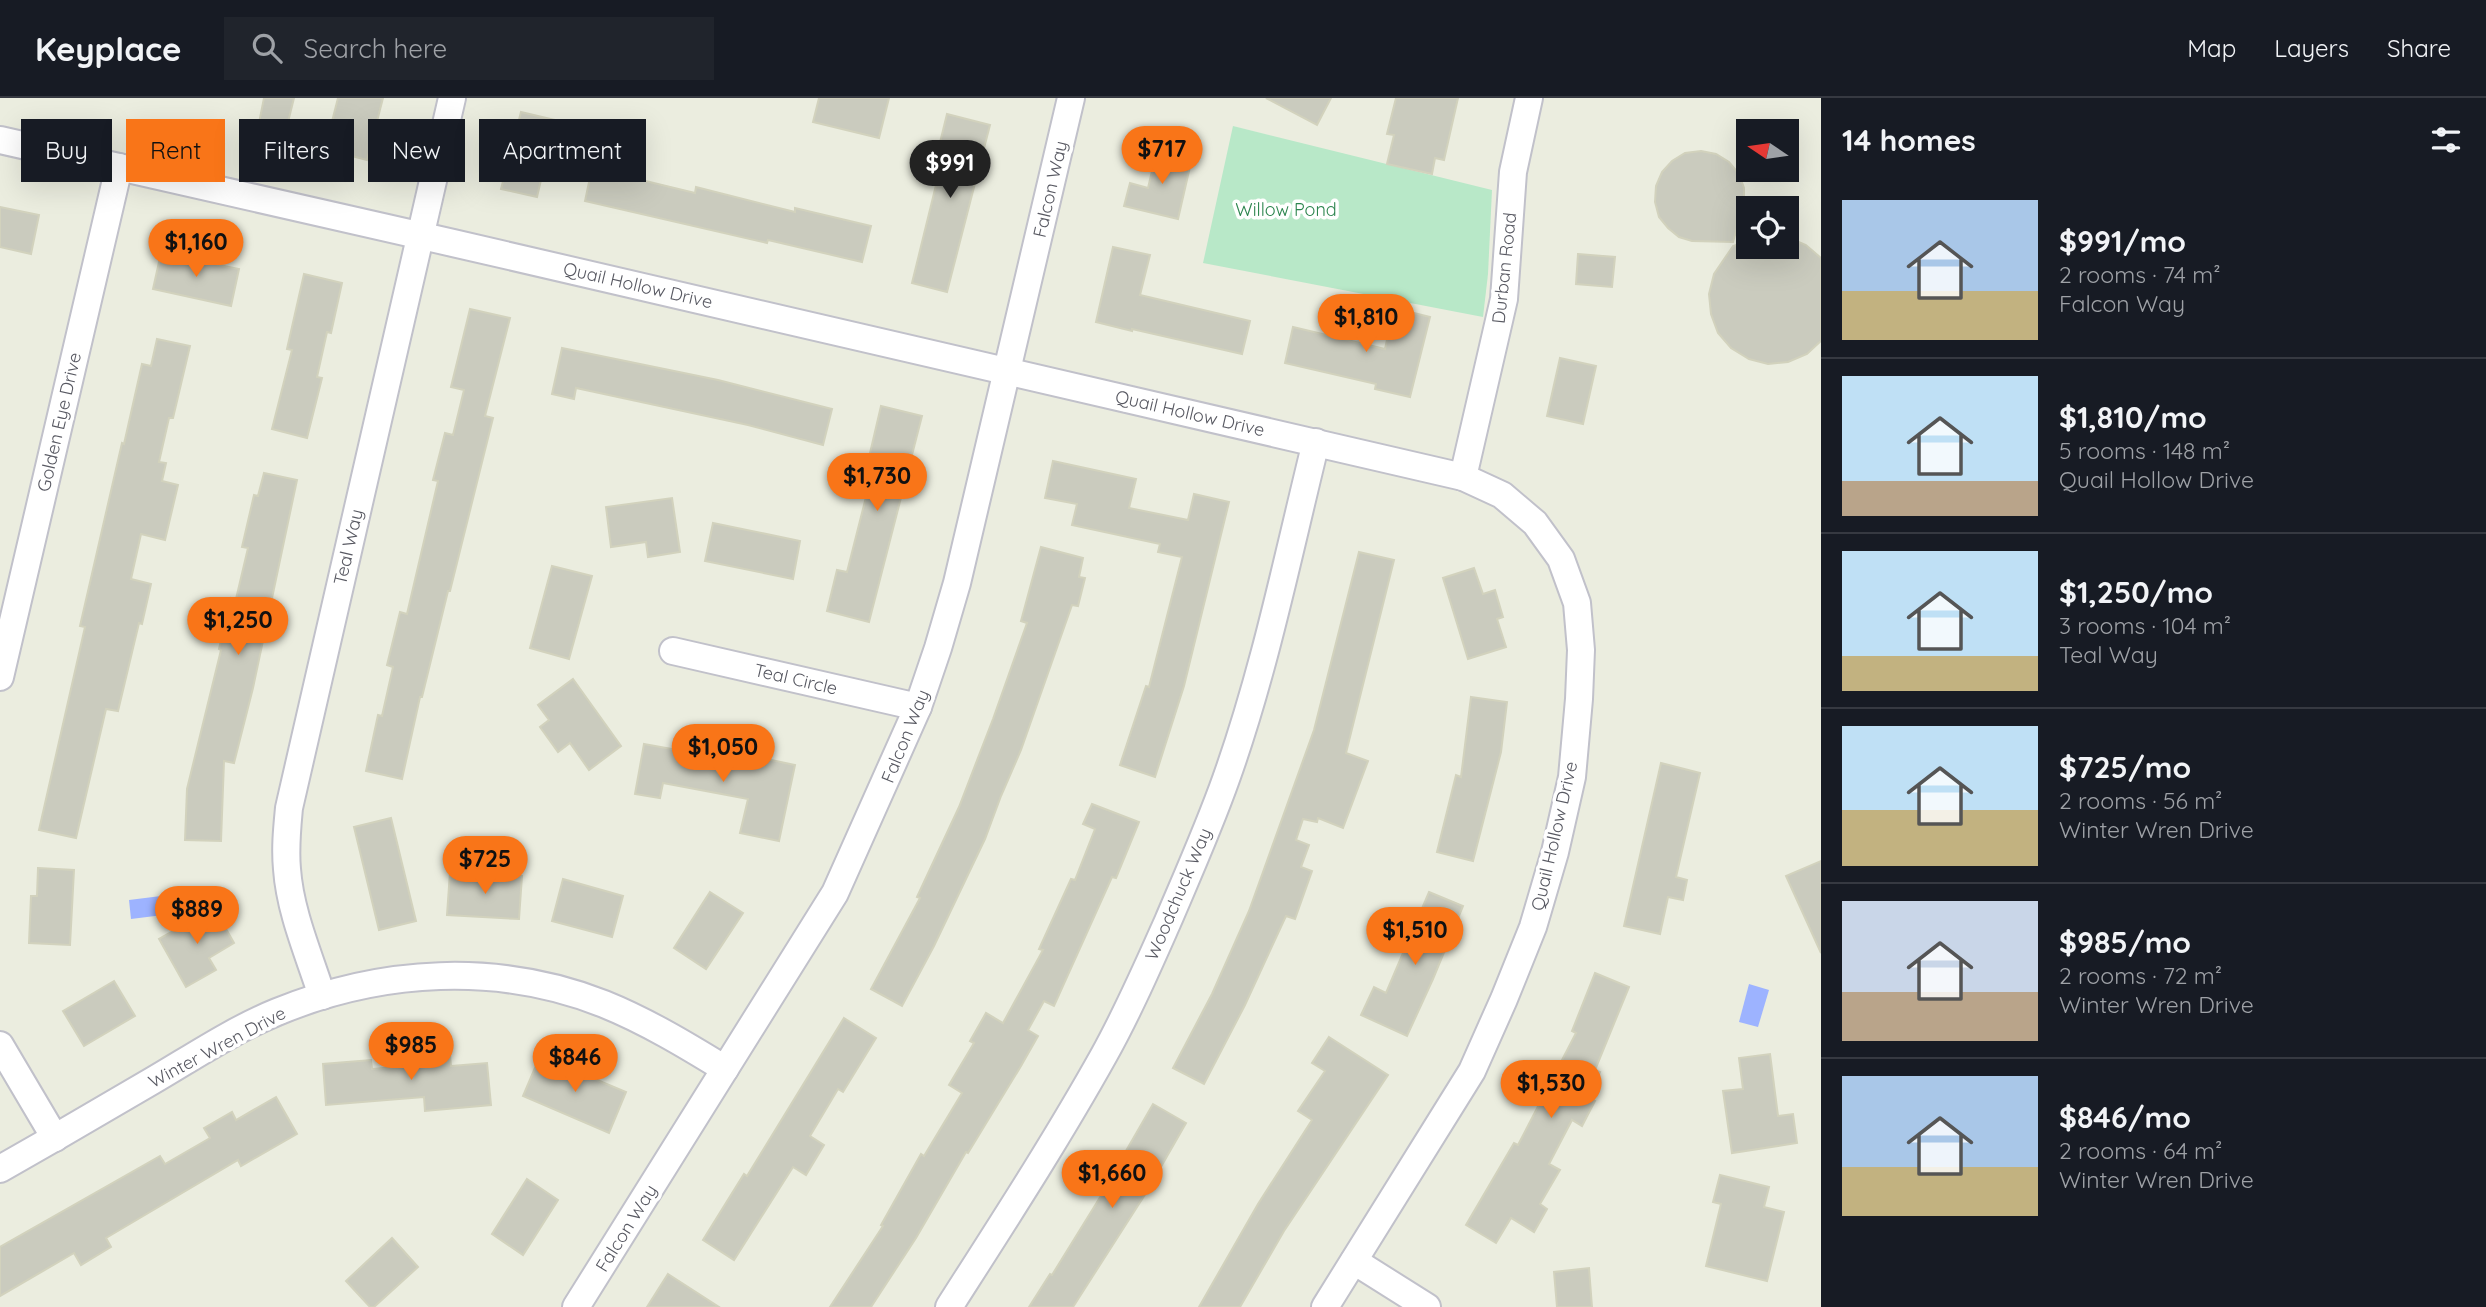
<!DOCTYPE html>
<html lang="en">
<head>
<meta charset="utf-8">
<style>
	body { margin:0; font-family:Quicksand,sans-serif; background:#20242c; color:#f1f3f6; height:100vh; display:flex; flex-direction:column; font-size:26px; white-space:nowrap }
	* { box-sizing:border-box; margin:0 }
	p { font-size:23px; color:#9ea1a6 }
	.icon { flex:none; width:38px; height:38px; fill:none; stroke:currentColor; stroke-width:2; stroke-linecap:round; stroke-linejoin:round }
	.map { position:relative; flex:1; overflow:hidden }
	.side { display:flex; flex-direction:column; background:#171b24; width:665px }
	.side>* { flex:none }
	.banner { position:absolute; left:21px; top:21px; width:665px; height:63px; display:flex; gap:14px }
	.needle { width:46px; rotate:283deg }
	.buttons { position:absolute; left:1736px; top:21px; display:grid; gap:14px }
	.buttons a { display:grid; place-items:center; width:63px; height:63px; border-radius:0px; background:#171b24; box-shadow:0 7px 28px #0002; font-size:35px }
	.price { position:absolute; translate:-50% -60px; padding:0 16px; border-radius:24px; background:#f97518; color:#111; font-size:23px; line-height:46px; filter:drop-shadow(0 2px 4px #0008) }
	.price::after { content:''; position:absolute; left:50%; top:42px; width:21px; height:16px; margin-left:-10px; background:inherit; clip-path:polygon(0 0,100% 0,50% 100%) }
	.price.on { background:#222; color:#fff }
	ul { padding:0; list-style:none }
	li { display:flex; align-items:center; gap:21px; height:175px; padding:0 21px }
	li+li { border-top:2px solid #363941 }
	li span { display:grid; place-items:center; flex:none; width:196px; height:140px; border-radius:0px; color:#555 }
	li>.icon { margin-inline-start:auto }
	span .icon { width:84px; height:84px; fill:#fffc; stroke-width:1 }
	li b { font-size:30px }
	h2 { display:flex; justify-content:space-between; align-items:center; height:84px; padding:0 21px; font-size:30px }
	.chip { padding:0 24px; border-radius:0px; background:#171b24; box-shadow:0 7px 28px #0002; font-size:24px; line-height:63px }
	.chip.on { background:#f97518; color:#111 }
	header { display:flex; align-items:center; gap:42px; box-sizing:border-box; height:98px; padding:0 35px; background:#171b24; border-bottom:2px solid #363941 }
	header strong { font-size:33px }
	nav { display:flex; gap:38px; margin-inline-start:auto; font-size:24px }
	.search { width:490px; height:63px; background:#20242c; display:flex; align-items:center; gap:18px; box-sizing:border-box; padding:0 24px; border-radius:0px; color:#9ea1a6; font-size:26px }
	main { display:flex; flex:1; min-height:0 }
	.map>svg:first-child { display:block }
</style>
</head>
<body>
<header>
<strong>Keyplace</strong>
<div class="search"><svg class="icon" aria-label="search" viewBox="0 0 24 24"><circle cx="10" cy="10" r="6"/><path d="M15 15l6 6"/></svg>Search here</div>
<nav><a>Map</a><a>Layers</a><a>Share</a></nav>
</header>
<main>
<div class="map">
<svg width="1821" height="1209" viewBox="0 0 1821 1209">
	<rect width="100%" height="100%" fill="#ebeddf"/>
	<polygon fill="#b8e8c8" points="1233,28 1492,92 1488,176 1483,219 1203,165"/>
	<g fill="#9db3ff">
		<polygon points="169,797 171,816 131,821 129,802"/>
		<polygon points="1749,886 1769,892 1758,929 1739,924"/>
	</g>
	<g fill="#cacbbe" stroke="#d2d2bd" stroke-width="2">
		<polygon points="264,0 294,0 286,32 259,25"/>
		<polygon points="338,0 383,0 367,62 325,51"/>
		<polygon points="819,0 889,0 879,40 813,24"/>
		<polygon points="1266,0 1331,0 1317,27"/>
		<polygon points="1396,0 1458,0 1444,62 1435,60 1432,76 1387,66 1394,37 1387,36"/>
		<polygon points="521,14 555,22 537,99 501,91"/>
		<polygon points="947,16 990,27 947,194 912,185 937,83 931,81"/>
		<polygon points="1157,52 1192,60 1178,121 1124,108 1130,85 1148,90"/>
		<polygon points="1701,53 1716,56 1729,64 1739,76 1744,90 1744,105 1733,144 1692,143 1679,139 1668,130 1659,119 1655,104 1656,88 1662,74 1672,63 1685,55"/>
		<polygon points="592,70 695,95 696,89 795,114 795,110 871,128 862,164 768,142 767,145 585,103"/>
		<polygon points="0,109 39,117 31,156 0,149"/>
		<polygon points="1787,139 1806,147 1821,160 1821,243 1807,256 1788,264 1768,266 1749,261 1731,250 1718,235 1711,216 1709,196 1714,176 1733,148 1748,143 1748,149 1787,149"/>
		<polygon points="1113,149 1150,157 1140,197 1250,223 1242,256 1132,231 1132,233 1096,224"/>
		<polygon points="161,155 239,171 231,208 153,191"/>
		<polygon points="1578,156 1615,159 1612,189 1576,186"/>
		<polygon points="304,176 342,185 331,235 327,234 317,279 322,280 307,340 272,331 292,252 287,251"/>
		<polygon points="1394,210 1430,219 1410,299 1375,291 1376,286 1285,265 1293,229 1385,251"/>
		<polygon points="470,211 510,220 485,318 493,320 450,493 448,493 422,599 420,599 402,681 366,673 378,617 382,618 393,569 387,567 400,514 407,516 438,383 433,382 445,335 453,337 464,292 451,289"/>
		<polygon points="157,241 190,248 173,320 169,320 159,364 166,365 162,383 178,387 165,442 141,436 131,481 151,486 142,526 139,525 118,613 106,611 76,740 39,732 85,529 80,528 122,345 124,346 142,266 151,268"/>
		<polygon points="562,250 718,282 832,311 823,347 748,327 576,290 574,301 552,296"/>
		<polygon points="1560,260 1596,268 1583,326 1547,318"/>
		<polygon points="881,308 922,318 869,524 827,513 837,472 847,474 866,399 860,398"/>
		<polygon points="1053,363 1136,381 1129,410 1188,422 1194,396 1229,404 1184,588 1155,679 1120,667 1146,588 1149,589 1182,459 1158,454 1160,446 1072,427 1077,406 1045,400"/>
		<polygon points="264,375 297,382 253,590 234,665 224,663 221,743 185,742 187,691 221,552 219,551 231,500 236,501 248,450 242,449 254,397 258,398"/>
		<polygon points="672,400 680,454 648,459 646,444 611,449 606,409"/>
		<polygon points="713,425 800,443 793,481 705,463"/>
		<polygon points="1041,449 1083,460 1079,479 1085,480 1078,508 1072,507 1021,652 1001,698 985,741 934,848 902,908 871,891 920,800 917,799 959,709 993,621 1027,525 1021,523"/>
		<polygon points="1359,454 1394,462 1346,655 1368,663 1343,730 1318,720 1317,724 1303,721 1296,742 1309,747 1301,769 1312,773 1295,821 1286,818 1245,907 1204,986 1173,970 1212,896 1249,813 1314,632"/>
		<polygon points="552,468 592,478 569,561 530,550"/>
		<polygon points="1474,470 1483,496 1495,492 1503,519 1497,521 1506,549 1468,561 1443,480"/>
		<polygon points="573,581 621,648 589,672 570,645 558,654 540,629 549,622 538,607"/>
		<polygon points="1471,599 1507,604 1501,654 1473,763 1437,754 1456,677 1461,679"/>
		<polygon points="644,646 755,666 757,659 795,667 779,743 740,735 748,701 663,685 660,700 635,696"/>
		<polygon points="1661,665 1700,675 1676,779 1687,782 1683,802 1668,799 1660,836 1624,828"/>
		<polygon points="1092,706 1139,724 1116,780 1112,779 1054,908 1044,903 1028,932 1038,938 1021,968 968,1055 966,1054 916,1140 871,1209 830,1209 883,1128 881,1127 921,1056 924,1058 962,995 949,987 974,945 970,943 986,915 1003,925 1043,852 1039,851 1071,781 1075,782 1095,731 1083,726"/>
		<polygon points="391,720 416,823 379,832 354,729"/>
		<polygon points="1821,763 1821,855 1786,778"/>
		<polygon points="38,770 74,772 70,847 29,845 31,798 37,798"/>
		<polygon points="450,774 522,778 519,821 447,817"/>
		<polygon points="563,781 623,798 612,839 552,823"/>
		<polygon points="710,794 743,815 706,871 674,850"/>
		<polygon points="1429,794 1463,808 1433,881 1407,938 1361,917 1374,889 1386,895"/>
		<polygon points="214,810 234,845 209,860 216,872 186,889 159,841"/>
		<polygon points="1595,875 1629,889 1595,972 1600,974 1587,999 1595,1003 1582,1028 1572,1022 1549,1066 1560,1072 1540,1106 1547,1111 1534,1134 1511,1120 1496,1145 1466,1127 1514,1045 1518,1047 1576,935 1572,933"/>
		<polygon points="114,883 135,918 84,948 63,913"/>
		<polygon points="844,920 876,940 843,994 838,991 810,1038 824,1047 806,1077 793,1069 734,1162 703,1142 744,1076 747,1078"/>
		<polygon points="1329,939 1388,977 1284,1133 1240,1209 1199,1209 1258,1106 1312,1022 1298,1013 1325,973 1312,965"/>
		<polygon points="449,945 451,968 487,965 491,1007 425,1013 424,999 326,1007 323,966 371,962 372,971 421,967 420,948"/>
		<polygon points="1770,956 1778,1018 1793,1016 1797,1045 1732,1055 1723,993 1743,991 1739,960"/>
		<polygon points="540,958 626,994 609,1035 523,998"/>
		<polygon points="276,999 297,1036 241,1068 238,1062 106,1140 111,1149 81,1167 74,1155 0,1198 0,1149 160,1058 165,1066 210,1040 204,1030 232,1014 236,1022"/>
		<polygon points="1153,1006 1186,1025 1146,1095 1073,1209 1029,1209 1050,1176 1052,1177 1125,1059 1123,1058"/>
		<polygon points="1720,1077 1769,1089 1764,1109 1784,1114 1767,1183 1706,1168 1721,1106 1713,1104"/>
		<polygon points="527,1081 558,1102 523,1157 492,1136"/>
		<polygon points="392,1140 418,1169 374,1209 370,1209 346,1183"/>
		<polygon points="1589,1170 1592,1209 1557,1209 1554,1174"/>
		<polygon points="668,1176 719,1209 647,1209"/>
	</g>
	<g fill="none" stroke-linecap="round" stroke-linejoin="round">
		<g stroke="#c1c1ca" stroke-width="30">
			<g id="minor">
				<polyline points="0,42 453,145 1463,379 1502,397 1535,425 1561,461 1577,505 1581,552 1579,601 1572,679 1555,754 1533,829 1504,901 1472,973 1325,1209"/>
				<polyline points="1463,379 1504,201 1513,74 1529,0"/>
				<polyline points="673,553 918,609"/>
				<polyline points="0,579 119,69"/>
				<path d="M 322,898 C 309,857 290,814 287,771 C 285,750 287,731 289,710 L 452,0"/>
				<polyline points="0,947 55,1040"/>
				<path d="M 0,1071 C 51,1042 101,1013 152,983 C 193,959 233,932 277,914 C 381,871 498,864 604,906 C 646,923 686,947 725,971"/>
				<polyline points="1354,1163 1427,1209"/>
				<polyline points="576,1209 835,795 918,609 938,550 957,485 1071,0"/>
				<path d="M 949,1209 C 1002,1126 1056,1043 1104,957 C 1128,914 1148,868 1168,823 C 1188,776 1209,729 1226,681 C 1265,572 1288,457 1316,344"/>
			</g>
		</g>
		<use href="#minor" stroke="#fff" stroke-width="26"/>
	</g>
	<g text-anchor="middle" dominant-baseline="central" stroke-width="7" stroke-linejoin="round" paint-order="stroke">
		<g font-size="18" fill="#585962" stroke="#fff">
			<text transform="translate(1050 91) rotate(-77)">Falcon Way</text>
			<text transform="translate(1504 170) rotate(-84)">Durban Road</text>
			<text transform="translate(638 187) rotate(13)">Quail Hollow Drive</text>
			<text transform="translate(1190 315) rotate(13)">Quail Hollow Drive</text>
			<text transform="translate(59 324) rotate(-77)">Golden Eye Drive</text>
			<text transform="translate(348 449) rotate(-77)">Teal Way</text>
			<text transform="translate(796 581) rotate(13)">Teal Circle</text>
			<text transform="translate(905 638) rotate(-68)">Falcon Way</text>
			<text transform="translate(1554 738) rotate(-77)">Quail Hollow Drive</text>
			<text transform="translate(1178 796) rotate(-67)">Woodchuck Way</text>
			<text transform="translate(217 949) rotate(-28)">Winter Wren Drive</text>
			<text transform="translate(626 1130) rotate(-58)">Falcon Way</text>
		</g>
		<g font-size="18" fill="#2c854e" stroke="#fff">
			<text x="1286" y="111">Willow Pond</text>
		</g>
	</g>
</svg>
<div class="buttons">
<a><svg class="needle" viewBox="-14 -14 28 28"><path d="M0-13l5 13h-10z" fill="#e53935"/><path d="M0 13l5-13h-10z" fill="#9ea1a6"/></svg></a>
<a><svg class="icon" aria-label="locate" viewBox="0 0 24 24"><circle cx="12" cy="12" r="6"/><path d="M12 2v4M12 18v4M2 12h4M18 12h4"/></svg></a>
</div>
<b class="price" style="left:1162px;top:88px">$717</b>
<b class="price on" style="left:950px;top:102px">$991</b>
<b class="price" style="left:196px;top:181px">$1,160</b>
<b class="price" style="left:1366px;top:256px">$1,810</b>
<b class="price" style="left:877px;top:415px">$1,730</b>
<b class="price" style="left:238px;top:559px">$1,250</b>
<b class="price" style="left:723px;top:686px">$1,050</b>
<b class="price" style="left:485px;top:798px">$725</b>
<b class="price" style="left:197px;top:848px">$889</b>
<b class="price" style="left:1415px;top:869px">$1,510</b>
<b class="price" style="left:411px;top:984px">$985</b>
<b class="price" style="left:575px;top:996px">$846</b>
<b class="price" style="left:1551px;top:1022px">$1,530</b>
<b class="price" style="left:1112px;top:1112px">$1,660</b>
<div class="banner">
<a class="chip">Buy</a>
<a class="chip on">Rent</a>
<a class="chip">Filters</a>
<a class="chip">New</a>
<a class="chip">Apartment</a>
</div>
</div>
<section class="side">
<h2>14 homes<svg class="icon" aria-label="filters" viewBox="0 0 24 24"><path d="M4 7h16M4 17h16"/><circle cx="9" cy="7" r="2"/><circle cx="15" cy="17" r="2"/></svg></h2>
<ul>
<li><span style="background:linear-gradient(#a9c7e8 65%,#c2b280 0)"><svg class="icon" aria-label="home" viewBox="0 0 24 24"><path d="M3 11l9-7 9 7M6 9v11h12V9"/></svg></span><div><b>$991/mo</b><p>2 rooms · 74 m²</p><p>Falcon Way</p></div></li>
<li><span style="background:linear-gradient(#bfe0f5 75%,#b9a48a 0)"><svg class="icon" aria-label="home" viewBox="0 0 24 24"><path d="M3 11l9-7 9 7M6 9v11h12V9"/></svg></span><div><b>$1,810/mo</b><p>5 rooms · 148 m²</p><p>Quail Hollow Drive</p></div></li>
<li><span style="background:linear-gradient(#bfe0f5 75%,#c2b280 0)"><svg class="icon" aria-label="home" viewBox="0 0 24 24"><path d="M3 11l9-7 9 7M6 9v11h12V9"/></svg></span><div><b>$1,250/mo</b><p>3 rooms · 104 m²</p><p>Teal Way</p></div></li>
<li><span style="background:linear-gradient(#bfe0f5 60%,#c2b280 0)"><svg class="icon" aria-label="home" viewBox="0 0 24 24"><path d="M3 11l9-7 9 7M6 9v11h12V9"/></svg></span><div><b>$725/mo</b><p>2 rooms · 56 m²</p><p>Winter Wren Drive</p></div></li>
<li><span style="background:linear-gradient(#c9d6e8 65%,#b9a48a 0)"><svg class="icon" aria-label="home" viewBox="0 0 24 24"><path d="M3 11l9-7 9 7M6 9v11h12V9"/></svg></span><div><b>$985/mo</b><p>2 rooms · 72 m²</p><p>Winter Wren Drive</p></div></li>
<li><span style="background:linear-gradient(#a9c7e8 65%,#c2b280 0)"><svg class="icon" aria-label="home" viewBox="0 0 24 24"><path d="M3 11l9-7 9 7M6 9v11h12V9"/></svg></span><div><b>$846/mo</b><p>2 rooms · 64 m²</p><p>Winter Wren Drive</p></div></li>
</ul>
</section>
</main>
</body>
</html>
